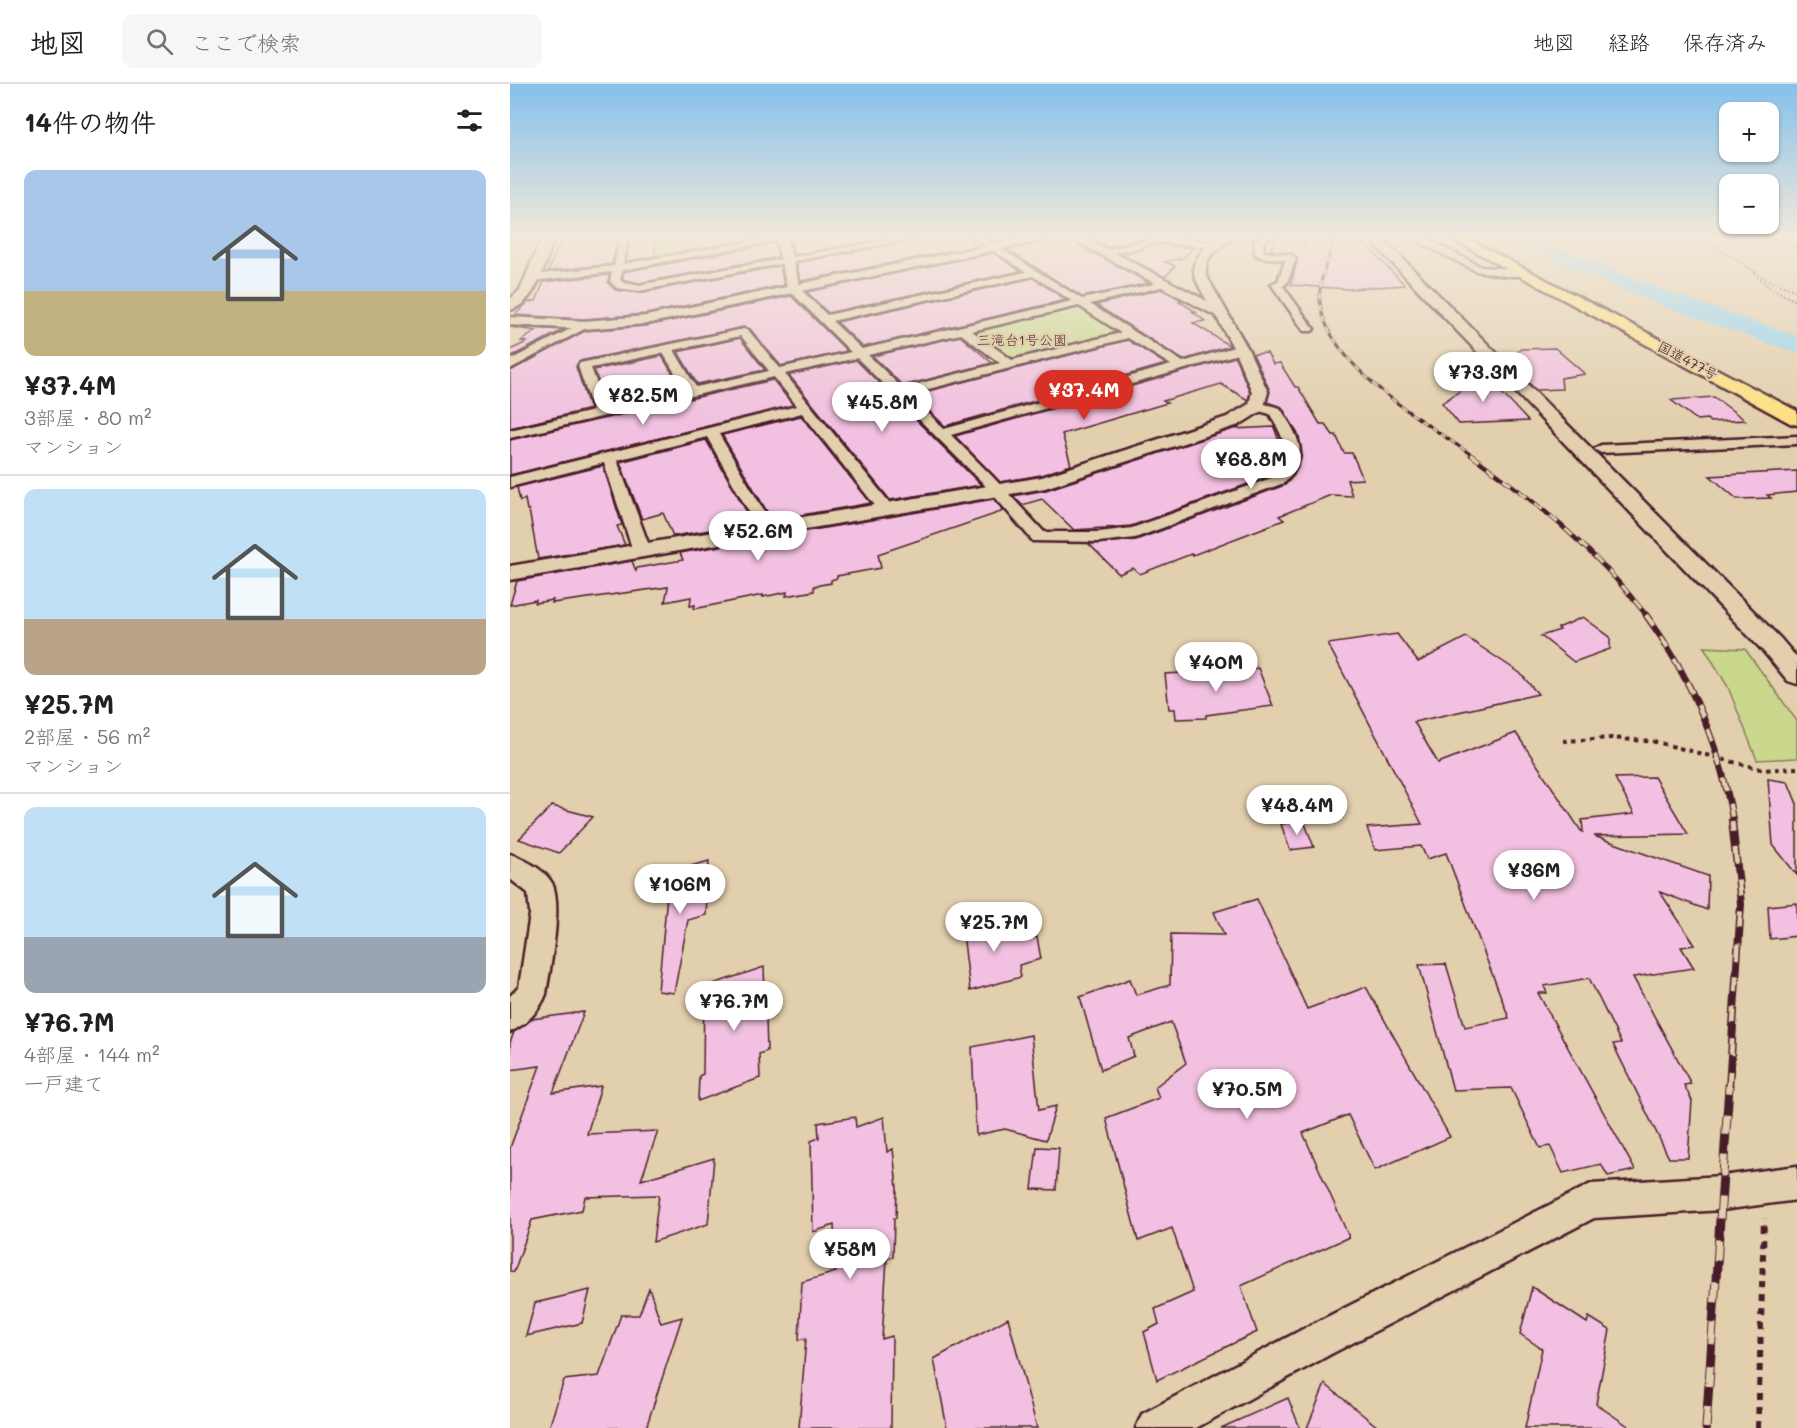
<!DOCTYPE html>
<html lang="ja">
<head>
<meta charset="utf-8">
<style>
	body { margin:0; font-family:Mali,"Klee One",sans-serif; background:#f6f6f6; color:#202124; height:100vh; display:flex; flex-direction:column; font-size:22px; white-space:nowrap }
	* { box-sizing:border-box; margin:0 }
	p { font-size:20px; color:#757577 }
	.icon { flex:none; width:33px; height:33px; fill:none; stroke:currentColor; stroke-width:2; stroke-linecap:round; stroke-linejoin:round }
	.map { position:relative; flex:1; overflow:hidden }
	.sheet { display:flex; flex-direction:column; background:#fff; width:510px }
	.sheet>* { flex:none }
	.fabs { position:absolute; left:1209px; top:18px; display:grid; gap:12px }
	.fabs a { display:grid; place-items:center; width:60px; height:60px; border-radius:12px; background:#fff; box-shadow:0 2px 4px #0004; font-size:30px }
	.price { position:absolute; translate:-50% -51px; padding:0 14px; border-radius:21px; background:#fff; color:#222; font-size:20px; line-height:39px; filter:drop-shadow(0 2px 3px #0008) }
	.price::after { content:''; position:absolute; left:50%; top:36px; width:18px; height:14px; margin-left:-9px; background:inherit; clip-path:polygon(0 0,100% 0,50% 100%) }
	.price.selected { background:#d93025; color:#fff }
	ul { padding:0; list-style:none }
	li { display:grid; align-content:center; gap:12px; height:318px; padding:0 24px }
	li+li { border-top:2px solid #e0e0e0 }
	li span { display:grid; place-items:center; height:186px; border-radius:12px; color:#555 }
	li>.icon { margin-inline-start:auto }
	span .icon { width:108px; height:108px; fill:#fffc; stroke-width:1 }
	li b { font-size:26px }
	h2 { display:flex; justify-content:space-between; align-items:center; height:72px; padding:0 24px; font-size:26px }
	header { display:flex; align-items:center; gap:36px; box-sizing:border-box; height:84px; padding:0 30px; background:#fff; border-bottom:2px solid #e0e0e0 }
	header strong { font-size:28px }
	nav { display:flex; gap:33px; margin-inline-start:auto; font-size:21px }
	.search { width:420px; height:54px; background:#f6f6f6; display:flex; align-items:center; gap:15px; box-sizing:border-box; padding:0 21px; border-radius:12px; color:#757577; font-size:22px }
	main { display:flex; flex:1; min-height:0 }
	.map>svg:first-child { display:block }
</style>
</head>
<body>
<header>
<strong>地図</strong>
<div class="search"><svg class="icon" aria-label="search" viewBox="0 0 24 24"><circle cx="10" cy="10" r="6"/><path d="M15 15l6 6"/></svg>ここで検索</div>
<nav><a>地図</a><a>経路</a><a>保存済み</a></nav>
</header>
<main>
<section class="sheet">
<h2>14件の物件<svg class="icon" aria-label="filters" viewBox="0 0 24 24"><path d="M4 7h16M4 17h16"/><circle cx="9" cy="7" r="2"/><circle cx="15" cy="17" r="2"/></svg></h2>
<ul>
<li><span style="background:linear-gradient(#a9c7e8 65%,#c2b280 0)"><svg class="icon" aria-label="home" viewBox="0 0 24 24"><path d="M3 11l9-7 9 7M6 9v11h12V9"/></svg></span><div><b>¥37.4M</b><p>3部屋 · 80 m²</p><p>マンション</p></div></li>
<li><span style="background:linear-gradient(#bfe0f5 70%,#b9a48a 0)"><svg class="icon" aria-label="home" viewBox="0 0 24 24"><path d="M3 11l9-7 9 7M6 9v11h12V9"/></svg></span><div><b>¥25.7M</b><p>2部屋 · 56 m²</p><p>マンション</p></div></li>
<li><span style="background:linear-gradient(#bfe0f5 70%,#9aa5b1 0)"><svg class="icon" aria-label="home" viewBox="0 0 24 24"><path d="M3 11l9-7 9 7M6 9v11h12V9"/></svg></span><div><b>¥76.7M</b><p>4部屋 · 144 m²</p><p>一戸建て</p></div></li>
</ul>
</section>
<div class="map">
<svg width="1287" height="1344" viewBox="0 0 1287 1344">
	<rect width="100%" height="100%" fill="#e2cfad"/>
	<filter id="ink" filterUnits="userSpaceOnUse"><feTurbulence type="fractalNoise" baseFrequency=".0167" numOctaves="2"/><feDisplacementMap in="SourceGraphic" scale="12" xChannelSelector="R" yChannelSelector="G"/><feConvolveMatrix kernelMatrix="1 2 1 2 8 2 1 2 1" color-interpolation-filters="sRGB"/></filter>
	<g filter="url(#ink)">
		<g fill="#c9d88c" stroke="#8a7c5c" stroke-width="1.5">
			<polygon points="119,151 263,151 263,153 129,179 115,178"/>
			<polygon points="563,223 572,224 605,245 599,252 513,275 500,275 466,249 470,245"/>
			<polygon points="1194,563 1235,565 1287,637 1287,674 1247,676 1218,603"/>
		</g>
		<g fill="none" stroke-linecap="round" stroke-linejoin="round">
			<polygon fill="#91d3f2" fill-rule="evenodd" points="991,151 1017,151 1163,210 1287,252 1287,269 1147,220 994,155"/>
		</g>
		<g fill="#f2c0e0" stroke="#4a1f2b" stroke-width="1.5">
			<polygon points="53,151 109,151 102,180 38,187"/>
			<polygon points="121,151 144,151 145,172 116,177"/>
			<polygon points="279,151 394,151 284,171"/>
			<polygon points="422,151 458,151 471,161 291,197 286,179 420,153"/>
			<polygon points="472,151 521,151 484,158"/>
			<polygon points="552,151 555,151 557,155 639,199 572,213 498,166 544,156"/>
			<polygon points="574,151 644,151 598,163"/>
			<polygon points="767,153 797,161 795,154 856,161 895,201 837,205 781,201 788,173 781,169 761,166"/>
			<polygon points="265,159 268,173 129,199 112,195 114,188"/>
			<polygon points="647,160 683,164 673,174 655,178 665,182 655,193 611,170"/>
			<polygon points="483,169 510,187 318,229 297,208"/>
			<polygon points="270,182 274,201 136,230 74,235 5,231 18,218 26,217 34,198 99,191 98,199 105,206 129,209"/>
			<polygon points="523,194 556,216 353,263 327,238"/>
			<polygon points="651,205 672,216 669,217 686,228 683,228 695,237 683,239 720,262 673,276 586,221"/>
			<polygon points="281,212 337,267 271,282 240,245 234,243 70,277 66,283 80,325 0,344 0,287 75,247 136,242"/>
			<polygon points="0,243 53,246 0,273 0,266 17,258 11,257 26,247"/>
			<polygon points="450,252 482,279 393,302 363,272"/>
			<polygon points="230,254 255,286 187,300 168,268"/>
			<polygon points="618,256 656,280 435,342 403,311"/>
			<polygon points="1045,264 1075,290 1051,294 1052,305 1026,306 996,276 1011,265"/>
			<polygon points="757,269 763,280 770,279 785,303 788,303 810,340 815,340 823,351 826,351 834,369 842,369 853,395 837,396 842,412 821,411 769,432 774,436 683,471 681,470 630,490 623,484 609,490 579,460 626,456 775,401 784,391 792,371 789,352 772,323 757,318 760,307 743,270"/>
			<polygon points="152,272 171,304 97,321 84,286"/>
			<polygon points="725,273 740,308 738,316 711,300 653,317 657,319 552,350 561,381 531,391 490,398 445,352"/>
			<polygon points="346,276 471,401 380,416 279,291"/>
			<polygon points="981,286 1001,307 990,307 1018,337 949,340 932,319"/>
			<polygon points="263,296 283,321 0,391 0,356"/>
			<polygon points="1204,313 1235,336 1200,338 1197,335 1187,336 1161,316"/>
			<polygon points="291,332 361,419 262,436 212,351"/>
			<polygon points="764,343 773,369 769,384 763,391 621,442 564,446 532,415 512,421 503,412 536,406 723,345"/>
			<polygon points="196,356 243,439 163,452 153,429 132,435 110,378"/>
			<polygon points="93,382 112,441 107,442 115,461 28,475 19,426 17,426 15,415 10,417 7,403"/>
			<polygon points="1287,387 1287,408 1257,411 1261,414 1227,415 1200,392"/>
			<polygon points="484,415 494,427 368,470 371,484 327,492 327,494 321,496 321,499 304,502 304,507 276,512 277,508 253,513 253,511 184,525 185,521 180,522 181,513 155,518 158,503 42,519 43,516 25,519 26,516 0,521 7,497 122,477 126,487 127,484 173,476 170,469"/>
			<polygon points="1073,533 1100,553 1100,565 1064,578 1031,552 1050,546 1048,544"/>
			<polygon points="887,550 908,578 956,553 1010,589 1028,610 904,638 928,679 1006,649 1071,747 1073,748 1072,736 1124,730 1105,694 1144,693 1178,750 1084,752 1198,792 1197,826 1150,808 1185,861 1171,863 1184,884 1123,893 1181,1000 1174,1001 1182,1017 1178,1074 1159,1074 1103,960 1111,959 1079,894 1034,902 1037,909 1028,909 1125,1086 1098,1092 1091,1080 1053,1089 1040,1062 1030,1064 1001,1004 943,1006 909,881 936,880 955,943 999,934 936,769 917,775 911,762 865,766 857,744 912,740 818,560"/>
			<polygon points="748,584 763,622 696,631 696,634 666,635 665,625 659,625 655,590 689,588 689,592"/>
			<polygon points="1258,695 1278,698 1287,720 1287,791 1263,761"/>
			<polygon points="42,722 83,733 49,769 9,755"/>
			<polygon points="794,737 804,763 780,766 771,740"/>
			<polygon points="199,777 196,831 178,836 164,909 148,907 157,811 146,814 148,791"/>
			<polygon points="747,815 797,925 856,903 940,1053 865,1086 838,1031 793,1049 839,1153 731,1202 747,1248 647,1296 634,1248 649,1240 645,1225 683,1208 662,1144 628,1157 596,1034 649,1014 645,1003 676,979 661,938 619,954 624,972 591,986 570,913 620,895 626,911 660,901 661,850 714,851 704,828"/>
			<polygon points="1287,819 1287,852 1260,855 1258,822"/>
			<polygon points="475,829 476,847 502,841 505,858 527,853 531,875 509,881 511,893 460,907 451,833"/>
			<polygon points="254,883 255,909 264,906 265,931 256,934 257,967 249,970 250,994 188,1017 189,992 193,990 194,903"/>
			<polygon points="74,928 43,1009 91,1002 77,1050 148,1047 131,1096 204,1074 198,1140 143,1158 149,1111 75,1113 72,1126 22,1136 4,1188 0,1187 0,1064 30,982 0,986 0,959 4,948 22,935"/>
			<polygon points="521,951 529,1026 546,1022 536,1056 495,1045 466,1051 462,963"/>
			<polygon points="345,1033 346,1043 374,1033 377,1068 383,1065 387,1104 386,1134 384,1134 383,1173 377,1174 372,1255 382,1252 381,1344 289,1344 296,1254 289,1256 292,1198 326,1188 324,1141 303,1148 301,1057 309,1054 308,1039"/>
			<polygon points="527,1063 549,1064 546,1106 522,1105"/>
			<polygon points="1022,1203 1077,1239 1079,1233 1100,1246 1086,1320 1121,1344 1015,1344 1032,1265 1010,1250"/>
			<polygon points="139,1204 151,1239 172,1233 136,1344 39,1344 54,1296 89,1292 111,1231 129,1231"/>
			<polygon points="80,1206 72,1239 16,1252 25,1219"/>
			<polygon points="498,1234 527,1344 437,1344 424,1275"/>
			<polygon points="815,1300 869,1344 797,1344"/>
			<polygon points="778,1314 790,1344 711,1344"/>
		</g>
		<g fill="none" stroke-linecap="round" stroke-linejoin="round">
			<g stroke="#4a1f2b" stroke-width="5">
				<g id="minor">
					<polygon points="111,151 119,151 113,180 271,152 275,155 112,186 110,196 114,199 129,201 404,151 420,151 129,207 107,204 100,197 102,188 22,197 17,194 22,191 104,182"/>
					<path d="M 460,151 L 469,151 L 572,215 L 659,197 L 659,201 L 580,220 L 673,278 L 731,261 L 737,265 L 735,268 L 441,351 L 482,392 L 534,448 L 589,448 L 622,444 L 764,393 C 786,371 772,353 760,330 L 742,325 L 740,322 L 747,318 L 770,324 C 788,352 802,372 774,399 L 625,454 L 589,458 L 523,457 L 472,398 L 347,274 L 275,290 L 383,423 L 385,426 L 383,429 L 371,429 L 292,329 L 209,350 L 265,446 L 263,450 L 257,451 L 249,446 L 197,353 L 107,376 L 141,467 L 138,471 L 126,471 L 123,467 L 94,379 L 0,403 L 0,393 L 287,322 L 264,293 L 0,354 L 0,346 L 83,327 L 68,282 L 70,279 L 234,245 L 238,246 L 270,284 L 341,268 L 280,207 L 280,203 L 288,203 L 317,231 L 516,188 ZM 523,192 L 562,217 L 352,265 L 322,237 ZM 569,222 L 611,249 L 502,276 L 462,247 ZM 451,250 L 490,279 L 392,304 L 358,271 ZM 231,252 L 259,287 L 186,303 L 164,266 ZM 618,254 L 661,281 L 434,345 L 399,310 ZM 153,269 L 175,306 L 96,324 L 81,284 Z"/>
					<polygon points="650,151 661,151 658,154 704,158 709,161 704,164 647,158 626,165 594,170 589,167 624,160"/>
					<polygon points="756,151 766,151 753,158 754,168 781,171 786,174 777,199 773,202 804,245 802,247 794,247 761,200 768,197 775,176 750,173 745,170 744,157"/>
					<polygon points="895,151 911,152 972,183 1015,186 1020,189 1015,192 996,192 966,187"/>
					<polygon points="74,238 78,239 78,243 0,285 0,276"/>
					<polygon points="1287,352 1287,360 1091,369 1084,365 1091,361"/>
					<path d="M 0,770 C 14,775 34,785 42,799 C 53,820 40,885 36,910 C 30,926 16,941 0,948 L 0,912 L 9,903 L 20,830 L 18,809 L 0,795 Z"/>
					<polygon points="1287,1082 1287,1116 1212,1126 1084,1134 821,1270 686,1344 626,1344 632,1330 795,1244 1081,1100 1212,1092"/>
				</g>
			</g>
			<g stroke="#4a1f2b" stroke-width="5">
				<g id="tertiary">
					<path d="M 33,151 L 45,151 C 36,174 28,219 0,226 L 0,215 L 10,206 Z"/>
					<polygon points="265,151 276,151 289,200 530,151 550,151 544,154 136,240 74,245 0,241 0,233 74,237 136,232 277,203"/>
					<path d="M 557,151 L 570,151 L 697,217 C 685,194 674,182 698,162 C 707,154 711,151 723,151 C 712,167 694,167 696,191 L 738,265 L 758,308 L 753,326 L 729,341 L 535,404 L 0,496 L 0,482 L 532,393 L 717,333 L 739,320 L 742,308 L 724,265 L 706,232 L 558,153 Z"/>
					<polygon points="859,151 869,151 1271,555 1287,574 1287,600 1278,597 1253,567 869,165"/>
				</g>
			</g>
			<g stroke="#4a1f2b" stroke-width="5">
				<polygon id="trunk" points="935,151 950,151 1287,327 1287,341 1280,339"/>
			</g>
			<g stroke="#4a1f2b" stroke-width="1.5" stroke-dasharray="2 2" stroke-linecap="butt">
				<polyline points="1187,151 1260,197 1287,207"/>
				<polyline points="1255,151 1287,164"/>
				<polyline points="1244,189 1258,202 1287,218"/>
			</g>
			<polyline stroke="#4a1f2b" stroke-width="4" stroke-dasharray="4.5 4.5" stroke-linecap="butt" points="1053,657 1102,654 1146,658 1254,686 1287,684"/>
			<polyline stroke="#4a1f2b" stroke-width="6" stroke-dasharray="7 7" stroke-linecap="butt" points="1248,1344 1254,1134"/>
			<use href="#minor" fill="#e2cfad" fill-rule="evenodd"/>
			<use href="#tertiary" fill="#e2cfad" fill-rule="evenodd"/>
			<use href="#trunk" fill="#fce080" fill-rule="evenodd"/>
			<g stroke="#4a1f2b" stroke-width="3">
				<path id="rail-far4" d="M 824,151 C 821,173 807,196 810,218 C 817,282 915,338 963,372"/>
			</g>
			<g stroke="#4a1f2b" stroke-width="4.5">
				<path id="rail-far3" d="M 961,371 C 1030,421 1084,464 1137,532"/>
			</g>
			<g stroke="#4a1f2b" stroke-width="7">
				<path id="rail-far2" d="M 1136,531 C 1180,591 1211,664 1223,738"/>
			</g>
			<g stroke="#4a1f2b" stroke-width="8">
				<polyline id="rail-far1" points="1219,1003 1231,820 1222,737"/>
			</g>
			<g stroke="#4a1f2b" stroke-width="9">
				<polyline id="rail" points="1196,1344 1219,1002"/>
			</g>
			<use href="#rail-far4" stroke="#e2cfad" stroke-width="2" stroke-dasharray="6" stroke-linecap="butt"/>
			<use href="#rail-far3" stroke="#e2cfad" stroke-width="3" stroke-dasharray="10" stroke-linecap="butt"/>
			<use href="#rail-far2" stroke="#e2cfad" stroke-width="4.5" stroke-dasharray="13" stroke-linecap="butt"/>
			<use href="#rail-far1" stroke="#e2cfad" stroke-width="5" stroke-dasharray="16" stroke-linecap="butt"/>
			<use href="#rail" stroke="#e2cfad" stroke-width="7" stroke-dasharray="21" stroke-linecap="butt"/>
		</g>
	</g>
	<linearGradient id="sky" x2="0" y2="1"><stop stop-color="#85c0ec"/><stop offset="0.45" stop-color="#f2e9da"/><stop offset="1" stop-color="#f2e9da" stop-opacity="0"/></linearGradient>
	<rect width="1287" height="339" fill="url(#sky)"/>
	<g text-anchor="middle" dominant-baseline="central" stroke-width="4.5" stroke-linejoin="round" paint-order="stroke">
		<g font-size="14" fill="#573235" stroke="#e2cfad">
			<text x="512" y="255">三滝台1号公園</text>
		</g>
		<g font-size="14" fill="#4a1f2b" stroke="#e2cfad">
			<text transform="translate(1178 276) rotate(28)">国道477号</text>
		</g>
	</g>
</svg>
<div class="fabs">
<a>+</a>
<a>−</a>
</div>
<b class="price" style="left:973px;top:319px">¥73.3M</b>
<b class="price selected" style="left:574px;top:337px">¥37.4M</b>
<b class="price" style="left:133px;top:342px">¥82.5M</b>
<b class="price" style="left:372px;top:349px">¥45.8M</b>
<b class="price" style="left:741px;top:406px">¥68.8M</b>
<b class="price" style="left:248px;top:478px">¥52.6M</b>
<b class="price" style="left:706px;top:609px">¥40M</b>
<b class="price" style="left:787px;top:752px">¥48.4M</b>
<b class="price" style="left:1024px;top:817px">¥36M</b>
<b class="price" style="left:170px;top:831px">¥106M</b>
<b class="price" style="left:484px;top:869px">¥25.7M</b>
<b class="price" style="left:224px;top:948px">¥76.7M</b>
<b class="price" style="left:737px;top:1036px">¥70.5M</b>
<b class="price" style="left:340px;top:1196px">¥58M</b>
</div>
</main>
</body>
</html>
